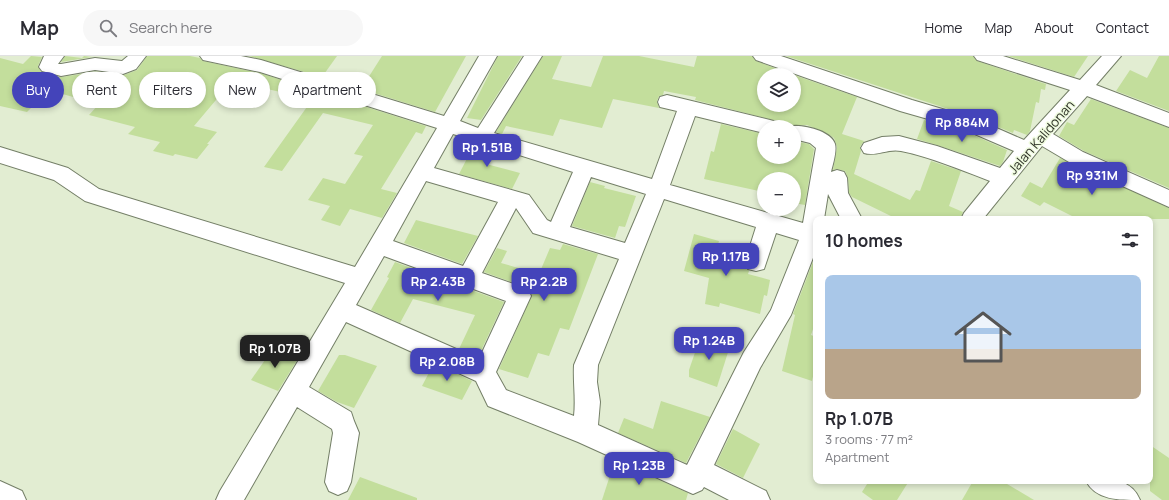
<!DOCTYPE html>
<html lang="en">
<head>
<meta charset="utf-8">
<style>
	body { margin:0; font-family:Manrope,sans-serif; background:#f7f7f7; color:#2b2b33; height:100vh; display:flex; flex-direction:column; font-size:15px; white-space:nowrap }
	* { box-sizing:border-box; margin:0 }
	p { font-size:13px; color:#7c7c81 }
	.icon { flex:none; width:22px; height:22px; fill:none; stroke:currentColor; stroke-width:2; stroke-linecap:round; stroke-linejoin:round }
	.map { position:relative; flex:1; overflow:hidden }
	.drawer { position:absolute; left:813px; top:160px; width:340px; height:268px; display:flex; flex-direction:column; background:#fff; border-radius:8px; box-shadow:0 2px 6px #0003 }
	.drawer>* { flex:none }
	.top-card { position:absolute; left:12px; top:16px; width:380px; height:36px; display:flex; gap:8px }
	.buttons { position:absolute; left:757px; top:12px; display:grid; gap:8px }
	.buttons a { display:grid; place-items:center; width:44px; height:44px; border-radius:50%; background:#fff; box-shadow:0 2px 6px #0003; font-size:20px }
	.price { position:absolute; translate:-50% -34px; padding:0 9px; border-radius:8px; background:#4444ba; color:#fff; font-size:13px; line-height:26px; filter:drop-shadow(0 1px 2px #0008) }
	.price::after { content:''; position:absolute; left:50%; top:24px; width:12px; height:9px; margin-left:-6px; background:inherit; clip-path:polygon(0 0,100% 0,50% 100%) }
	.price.active { background:#222; color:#fff }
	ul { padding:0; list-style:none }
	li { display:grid; align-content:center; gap:8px; height:212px; padding:0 12px }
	li span { display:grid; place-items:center; height:124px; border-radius:8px; color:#555 }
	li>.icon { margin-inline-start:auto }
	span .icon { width:72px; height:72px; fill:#fffc; stroke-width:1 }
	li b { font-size:17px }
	h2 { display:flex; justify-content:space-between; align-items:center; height:48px; padding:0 12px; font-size:17px }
	.pill { padding:0 14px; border-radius:18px; background:#fff; box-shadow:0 2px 6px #0003; font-size:14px; line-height:36px }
	.pill.active { background:#4444ba; color:#fff }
	header { display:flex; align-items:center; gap:24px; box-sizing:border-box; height:56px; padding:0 20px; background:#fff; border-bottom:1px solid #e1e1e2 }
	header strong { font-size:19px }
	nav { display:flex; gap:22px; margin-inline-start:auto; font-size:14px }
	.search { width:280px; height:36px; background:#f7f7f7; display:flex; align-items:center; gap:10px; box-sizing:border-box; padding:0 14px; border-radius:22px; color:#7c7c81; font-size:15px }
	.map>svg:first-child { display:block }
</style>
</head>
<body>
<header>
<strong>Map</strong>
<div class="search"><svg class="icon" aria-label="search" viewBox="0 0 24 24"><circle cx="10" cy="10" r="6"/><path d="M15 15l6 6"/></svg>Search here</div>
<nav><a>Home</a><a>Map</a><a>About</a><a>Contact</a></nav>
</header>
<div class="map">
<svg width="1169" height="444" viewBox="0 0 1169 444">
	<rect width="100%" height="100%" fill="#e2edd2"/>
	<g fill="#c3de9c">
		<polygon points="31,0 42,1 38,10 41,16 61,21 95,16 124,19 137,14 147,0 190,0 200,2 203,5 260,17 426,70 422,78 416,76 381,133 397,137 382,162 350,153 340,170 321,164 330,150 308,144 323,122 345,128 363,100 354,98 373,69 323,57 282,115 264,111 309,48 294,45 298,40 232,25 194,70 217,76 207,88 209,88 197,103 175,98 173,100 153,95 160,86 128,78 135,71 89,59 99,48 98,48 59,37 58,38 47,36 27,56 0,50 0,2 23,8"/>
		<polygon points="65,0 82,2 84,0 92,1 61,6"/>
		<polygon points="249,0 337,0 322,21"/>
		<polygon points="382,0 466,0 435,56 361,33"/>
		<polygon points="498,0 522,0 481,64 467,62"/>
		<polygon points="543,0 562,0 552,23 591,31 603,0 639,0 694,11 697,0 752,0 756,5 794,19 764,19 764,49 794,49 794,19 857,41 842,78 864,85 860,91 861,95 854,118 910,144 916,134 920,135 931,105 961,115 949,150 963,156 960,163 897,163 852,141 849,137 848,122 845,115 837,113 833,114 837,91 834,82 828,78 807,69 792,69 781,71 777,65 695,44 696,41 664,35 663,39 659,40 657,45 659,52 613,43 602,72 560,63 553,80 506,70 502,78 496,76"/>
		<polygon points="786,0 973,0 977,5 1046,28 1045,34 1041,33 1039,47 1036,46 1030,75 1027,79 1014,74 1013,77 976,62"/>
		<polygon points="1008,0 1088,0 1074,21"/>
		<polygon points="1159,0 1169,0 1169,55 1116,35 1130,14 1147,22"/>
		<polygon points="1091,43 1169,72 1169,132 1084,95 1059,80 1067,66 1074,69"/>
		<polygon points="924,64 962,74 1007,94 1003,106 1000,110 937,89 917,83"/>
		<polygon points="721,68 764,78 764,101 794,101 794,85 809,88 814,93 805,149 794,147 794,123 764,123 764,139 759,138 759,135 704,123 711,95 714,96"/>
		<polygon points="475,87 494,93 486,108 520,117 512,133 459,118"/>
		<polygon points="1060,102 1169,152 1169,163 1078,163 1044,146 1040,150 1021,140 1030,126 1042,132"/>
		<polygon points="590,126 605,130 604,132 636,140 625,171 619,170 615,182 572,170"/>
		<polygon points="416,164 478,180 462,208 404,187"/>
		<polygon points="694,178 719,185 715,199 744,207 749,215 748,218 770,224 767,240 764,239 760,258 720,247 719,251 705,248 709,222 684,215"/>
		<polygon points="563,188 598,198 569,274 560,272 549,300 538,297 528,322 499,313 532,239 528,232 484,216 497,192 507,195 501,207 539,218 550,192 560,194"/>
		<polygon points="816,198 816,264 811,279 816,281 816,307 812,325 782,315 795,259 793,258"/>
		<polygon points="395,206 504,246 478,301 459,293 475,259 413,243 400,267 371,254 389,222 387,221"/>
		<polygon points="701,279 730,290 717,331 689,321 689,314"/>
		<polygon points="274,291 299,301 278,335 251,324"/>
		<polygon points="339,299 345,299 377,310 354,352 337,346 318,335"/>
		<polygon points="434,307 472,325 462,344 422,330"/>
		<polygon points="661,345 710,361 686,407 618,377 624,362 653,373"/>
		<polygon points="733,373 760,388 743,422 716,408"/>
		<polygon points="1150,389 1169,402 1169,444 1162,444 1150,435"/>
		<polygon points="615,404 688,437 686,444 602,444"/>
		<polygon points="360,421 417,442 417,444 348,444"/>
		<polygon points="869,425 909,425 897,444 873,444 862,436"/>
		<polygon points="973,425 1002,425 1034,444 962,444"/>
	</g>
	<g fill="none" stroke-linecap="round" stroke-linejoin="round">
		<g stroke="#747f67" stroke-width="2">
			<g id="minor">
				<polygon points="44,0 64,0 58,8 61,8 95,2 122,5 128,0 146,0 136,13 123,18 95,14 61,20 42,15 39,11"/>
				<path d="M 200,0 L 241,0 L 261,4 L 444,60 L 479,0 L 497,0 L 460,65 L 478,72 L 524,0 L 542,0 L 494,77 L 652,123 L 677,55 L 660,51 L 658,46 L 660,41 L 667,39 L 770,64 L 777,66 L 780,71 L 764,71 L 764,77 L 695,60 L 670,129 L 803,167 L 816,92 L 810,87 L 794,83 L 794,71 L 787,71 C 799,67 831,74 835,88 C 837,95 833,108 831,116 L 837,114 L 844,116 L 847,122 L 848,137 L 862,163 L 841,163 L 828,138 L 824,163 L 816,163 L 816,194 L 791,259 L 760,312 L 714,409 L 766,435 L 770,444 L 729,444 L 704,431 L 702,434 L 693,438 L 684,434 L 578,386 L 488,350 L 476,325 L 346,266 L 309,331 L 351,356 L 354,365 L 359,377 L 351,426 L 347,435 L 338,439 L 329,435 L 325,426 L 333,377 L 332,373 L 297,351 L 244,444 L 216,444 L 220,435 L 345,227 L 85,145 L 54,124 L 0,107 L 0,91 L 68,112 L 99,133 L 355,211 L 437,72 L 260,16 L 203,4 ZM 453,78 L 573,116 L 551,166 L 547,164 L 529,139 L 434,112 ZM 591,121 L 646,138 L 625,187 L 570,171 ZM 426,125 L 498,146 L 463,210 L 393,185 ZM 664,143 L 756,171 L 745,206 L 748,213 L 756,215 L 764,213 L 776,177 L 799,184 L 771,254 L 744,296 L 687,409 L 598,369 L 600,346 L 597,326 L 598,309 ZM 516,152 L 533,177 L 619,203 L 574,309 C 573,326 576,343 574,360 L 506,334 L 496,316 L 531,240 L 528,233 L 482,217 ZM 384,200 L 506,245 L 479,303 L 356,249 Z"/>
				<path d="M 753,0 L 781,0 L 912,44 L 976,63 L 1024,84 L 1070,34 L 977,4 L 974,0 L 1003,0 L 1080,24 L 1102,0 L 1121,0 L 1096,29 L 1169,57 L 1169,71 L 1087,40 L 1053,78 L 1083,96 L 1169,134 L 1169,151 L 1069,106 L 1042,90 L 983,163 L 961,163 L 964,157 L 990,125 C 961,114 931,101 901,95 C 888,92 876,101 864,97 L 861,92 L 864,87 L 882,81 L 899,80 L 937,90 L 1000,112 L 1014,95 L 963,73 L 900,55 L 756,4 Z"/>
				<polygon points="0,425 22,435 26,444 0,444"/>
				<path d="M 1086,425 C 1108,425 1130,420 1140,444 C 1118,444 1096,444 1086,425 Z"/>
			</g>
		</g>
		<use href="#minor" fill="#fff" fill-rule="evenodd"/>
	</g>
	<g text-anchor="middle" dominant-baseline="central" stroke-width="3" stroke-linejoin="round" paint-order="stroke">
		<g font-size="13" fill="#2c3026" stroke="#effbdf">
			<text transform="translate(1041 81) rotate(-49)">Jalan Kalidonan</text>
		</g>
	</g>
</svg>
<div class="buttons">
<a><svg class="icon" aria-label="layers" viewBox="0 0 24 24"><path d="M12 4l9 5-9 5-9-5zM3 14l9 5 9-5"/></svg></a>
<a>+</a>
<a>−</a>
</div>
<b class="price" style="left:962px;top:87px">Rp 884M</b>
<b class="price" style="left:487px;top:112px">Rp 1.51B</b>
<b class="price" style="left:1092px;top:140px">Rp 931M</b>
<b class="price" style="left:726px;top:221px">Rp 1.17B</b>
<b class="price" style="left:438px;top:246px">Rp 2.43B</b>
<b class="price" style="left:544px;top:246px">Rp 2.2B</b>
<b class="price" style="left:709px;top:305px">Rp 1.24B</b>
<b class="price active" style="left:275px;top:313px">Rp 1.07B</b>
<b class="price" style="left:447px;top:326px">Rp 2.08B</b>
<b class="price" style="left:639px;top:430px">Rp 1.23B</b>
<div class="top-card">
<a class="pill active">Buy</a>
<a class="pill">Rent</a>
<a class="pill">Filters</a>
<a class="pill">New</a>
<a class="pill">Apartment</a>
</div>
<section class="drawer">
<h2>10 homes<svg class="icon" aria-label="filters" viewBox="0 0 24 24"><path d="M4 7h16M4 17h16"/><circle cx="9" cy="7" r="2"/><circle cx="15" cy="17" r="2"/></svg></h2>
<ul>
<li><span style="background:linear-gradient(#a9c7e8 60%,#b9a48a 0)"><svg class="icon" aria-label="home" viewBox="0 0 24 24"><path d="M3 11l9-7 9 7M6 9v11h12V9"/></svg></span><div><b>Rp 1.07B</b><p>3 rooms · 77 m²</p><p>Apartment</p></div></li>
</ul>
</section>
</div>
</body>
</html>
